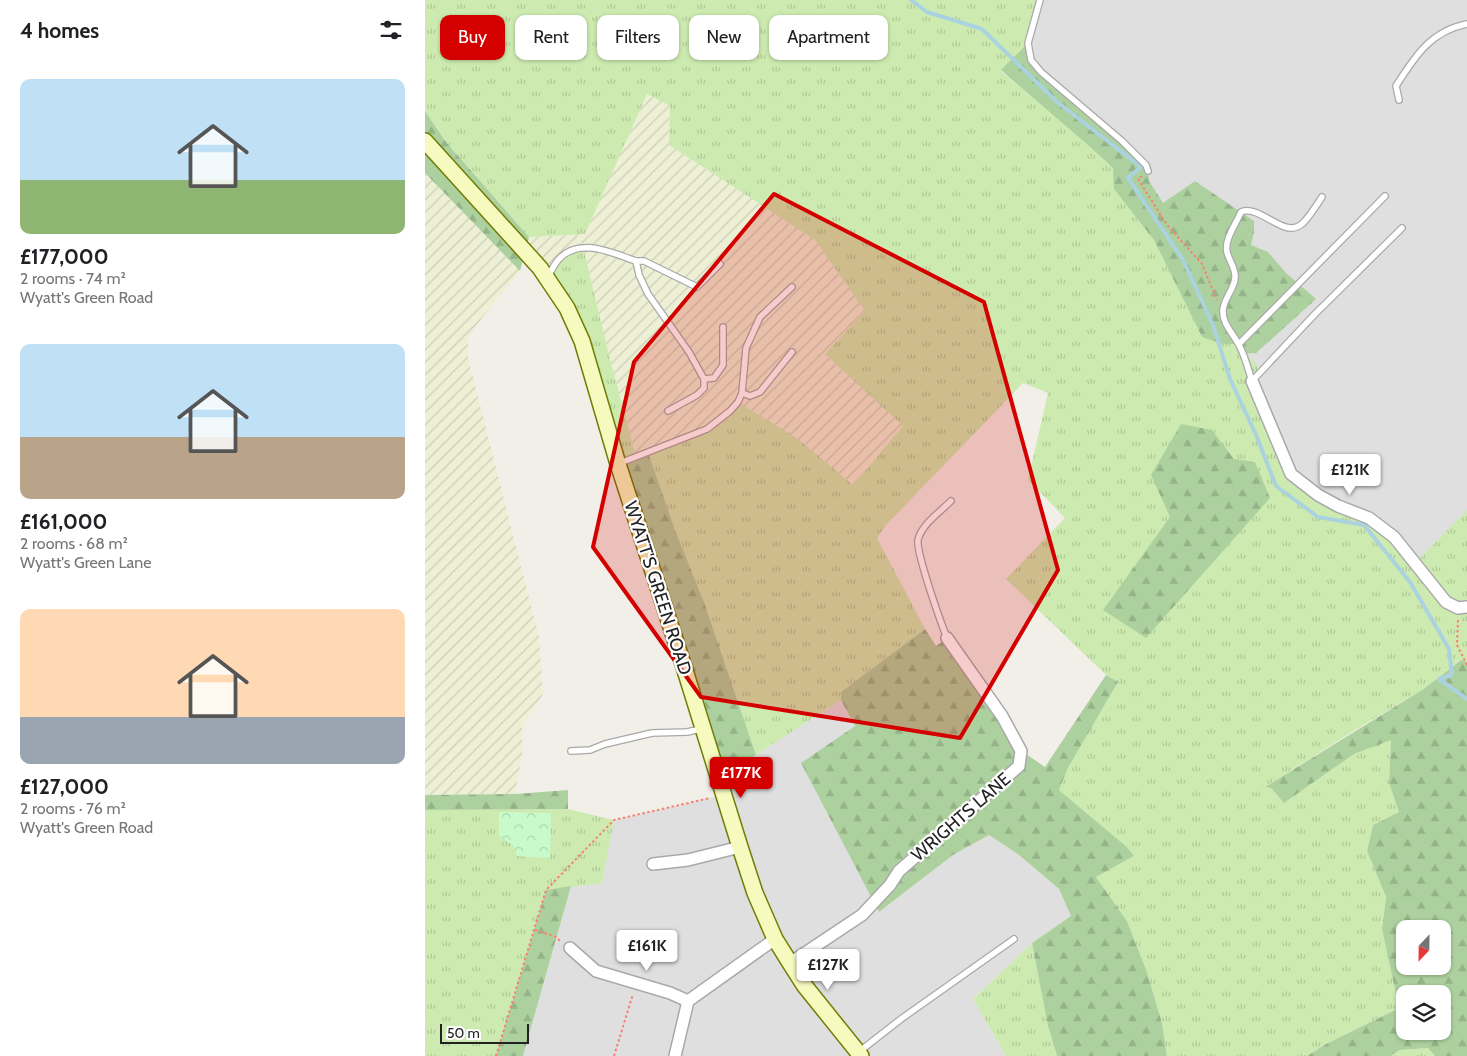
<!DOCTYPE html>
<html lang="en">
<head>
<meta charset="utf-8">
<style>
	body { margin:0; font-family:Cabin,sans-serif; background:#f6f6f6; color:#202124; height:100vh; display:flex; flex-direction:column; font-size:19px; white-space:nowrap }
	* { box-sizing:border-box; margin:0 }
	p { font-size:16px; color:#757577 }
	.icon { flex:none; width:28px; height:28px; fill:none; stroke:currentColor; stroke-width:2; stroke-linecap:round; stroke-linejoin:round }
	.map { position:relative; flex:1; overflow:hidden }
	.drawer { display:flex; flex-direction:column; background:#fff; width:425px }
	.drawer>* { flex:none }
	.hud { position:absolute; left:15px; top:15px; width:475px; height:45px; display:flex; gap:10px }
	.needle { width:32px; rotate:202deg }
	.buttons { position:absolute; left:971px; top:920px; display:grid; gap:10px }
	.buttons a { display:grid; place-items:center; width:55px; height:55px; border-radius:10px; background:#fff; box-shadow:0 1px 4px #0004; font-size:25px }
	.scale { position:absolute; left:15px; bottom:12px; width:89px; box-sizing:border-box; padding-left:5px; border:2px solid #222; border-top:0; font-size:14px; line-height:18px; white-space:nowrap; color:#222; -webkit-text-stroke:4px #fff; paint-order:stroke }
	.price { position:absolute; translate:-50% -42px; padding:0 11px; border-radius:5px; background:#fff; color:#222; font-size:16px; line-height:32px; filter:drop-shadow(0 1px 2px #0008) }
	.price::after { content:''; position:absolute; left:50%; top:30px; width:15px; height:11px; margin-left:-8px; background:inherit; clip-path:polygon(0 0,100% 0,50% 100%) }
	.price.on { background:#d40000; color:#fff }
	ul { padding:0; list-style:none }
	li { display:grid; align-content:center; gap:10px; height:265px; padding:0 20px }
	li span { display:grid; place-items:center; height:155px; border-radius:10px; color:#555 }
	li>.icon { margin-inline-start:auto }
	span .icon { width:90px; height:90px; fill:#fffc; stroke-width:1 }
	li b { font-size:21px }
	h2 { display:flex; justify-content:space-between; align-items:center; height:60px; padding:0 20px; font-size:21px }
	.chip { padding:0 18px; border-radius:10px; background:#fff; box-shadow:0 1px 4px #0004; font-size:18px; line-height:45px }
	.chip.on { background:#d40000; color:#fff }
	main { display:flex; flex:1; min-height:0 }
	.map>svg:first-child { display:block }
</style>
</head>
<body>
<main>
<section class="drawer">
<h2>4 homes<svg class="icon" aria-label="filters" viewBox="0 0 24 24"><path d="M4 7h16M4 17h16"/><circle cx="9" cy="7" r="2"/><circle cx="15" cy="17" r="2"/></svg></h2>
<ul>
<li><span style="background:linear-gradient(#bfe0f5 65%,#8fb573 0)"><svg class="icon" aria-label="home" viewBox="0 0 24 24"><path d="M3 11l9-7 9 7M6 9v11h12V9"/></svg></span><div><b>£177,000</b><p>2 rooms · 74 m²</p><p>Wyatt's Green Road</p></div></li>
<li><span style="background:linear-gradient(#bfe0f5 60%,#b9a48a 0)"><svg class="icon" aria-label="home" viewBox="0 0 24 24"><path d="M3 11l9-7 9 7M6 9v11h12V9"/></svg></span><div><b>£161,000</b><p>2 rooms · 68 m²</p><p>Wyatt's Green Lane</p></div></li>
<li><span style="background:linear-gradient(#ffd9b3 70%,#9aa5b1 0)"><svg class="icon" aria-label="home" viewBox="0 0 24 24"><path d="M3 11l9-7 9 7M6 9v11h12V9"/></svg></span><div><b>£127,000</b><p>2 rooms · 76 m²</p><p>Wyatt's Green Road</p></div></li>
</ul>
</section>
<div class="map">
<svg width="1042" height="1056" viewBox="0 0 1042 1056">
	<defs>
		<pattern id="farmland-furrows" width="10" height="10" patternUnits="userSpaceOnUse" patternTransform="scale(1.25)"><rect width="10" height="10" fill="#eef0d5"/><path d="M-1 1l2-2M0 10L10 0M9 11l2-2" fill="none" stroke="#ccceb7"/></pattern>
		<pattern id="grass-tufts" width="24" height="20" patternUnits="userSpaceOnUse" patternTransform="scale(1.25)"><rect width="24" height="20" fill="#cdebb0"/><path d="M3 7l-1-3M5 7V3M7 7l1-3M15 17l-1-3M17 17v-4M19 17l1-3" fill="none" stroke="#b0c997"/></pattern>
		<pattern id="forest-firs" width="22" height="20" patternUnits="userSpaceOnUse" patternTransform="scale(1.25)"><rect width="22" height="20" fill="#add19e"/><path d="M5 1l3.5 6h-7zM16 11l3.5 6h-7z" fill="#95b388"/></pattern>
		<pattern id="park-crowns" width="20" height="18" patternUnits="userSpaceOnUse" patternTransform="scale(1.25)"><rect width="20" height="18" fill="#c8facc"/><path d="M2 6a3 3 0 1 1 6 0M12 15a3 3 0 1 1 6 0" fill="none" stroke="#acd6af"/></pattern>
	</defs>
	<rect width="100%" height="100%" fill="#f2efe9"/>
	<g fill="#e0dfdf">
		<polygon points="615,0 1042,0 1042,607 879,485 606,60 603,43"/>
		<polygon points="416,700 430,726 413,738 454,912 528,855 564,835 594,855 634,889 646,916 607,943 548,999 581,1056 98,1056 146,886 177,883 189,820 289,797 299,793 294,776 331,755"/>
	</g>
	<g fill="url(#farmland-furrows)">
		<polygon points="222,94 245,106 244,145 390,240 440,311 400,354 478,426 428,485 373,439 282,429 211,457 185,359 122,277 101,252 104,237 160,234"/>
		<polygon points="0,173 95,271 54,322 43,339 43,358 114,637 118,694 97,727 97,755 90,794 0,795"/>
	</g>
	<g fill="url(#grass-tufts)">
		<path d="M 0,0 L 615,0 L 603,43 L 576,71 C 613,103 653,134 688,168 L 690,189 L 729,240 L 777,337 L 814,344 L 836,371 L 827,382 L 866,474 L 944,518 L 990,563 L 1042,510 L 1042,662 L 1035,660 L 997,690 L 930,730 L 840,787 L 846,788 L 859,803 L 929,754 L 966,739 L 964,783 L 974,812 L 948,825 L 942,851 L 961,897 L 957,929 L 974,1008 L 901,1044 L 882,1056 L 742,1056 L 737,1023 L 722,972 L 702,921 L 671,877 L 709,856 L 702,847 L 634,790 L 643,768 L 693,682 L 681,675 L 581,579 L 640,518 L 603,480 L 623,393 L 598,383 L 461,525 L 452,538 L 500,629 L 416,692 L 416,700 L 331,755 L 279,602 L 250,530 L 223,452 L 282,429 L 313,402 L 373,439 L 428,485 L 478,426 L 400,354 L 440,311 L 390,240 L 244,145 L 245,106 L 222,94 L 160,234 L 104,237 L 21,142 L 0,111 Z"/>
		<polygon points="158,247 185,359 211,457 193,464 168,378 122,277 133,259"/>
		<polygon points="143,809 189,820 177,883 121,890 71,1056 0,1056 0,810"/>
		<polygon points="607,943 623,1026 632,1056 581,1056 548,999"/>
		<polygon points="1003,1048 1010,1056 965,1056 975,1050"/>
	</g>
	<g fill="url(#forest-firs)" fill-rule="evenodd">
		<path d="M 603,43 L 606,60 L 697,141 L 723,171 L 724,181 L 738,203 L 770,181 L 829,221 L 829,232 L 826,245 L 843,252 L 861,273 L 891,299 L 831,353 L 818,354 L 813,344 L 798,344 L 777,337 L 729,240 L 689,189 L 688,168 C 652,134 613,103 576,70 Z"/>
		<polygon points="0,111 21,142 104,237 95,271 0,173"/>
		<polygon points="756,424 787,430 809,459 830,462 845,498 721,638 678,610 745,517 726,475"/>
		<polygon points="223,452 250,530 279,602 331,755 294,776 193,464"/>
		<polygon points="500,629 511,646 522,638 595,750 620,767 681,675 693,682 643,768 634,790 702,847 709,856 671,877 702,921 722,972 737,1023 742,1056 632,1056 623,1026 607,943 646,916 634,889 594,855 564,835 528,855 454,912 376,763 430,726 416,700 416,692"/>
		<path d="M 1036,660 L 1042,662 L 1042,1056 L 1010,1056 L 1003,1048 L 975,1050 L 965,1056 L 882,1056 L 901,1044 L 974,1008 L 957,929 L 961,897 L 942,851 L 948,825 L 974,812 L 964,783 L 966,740 L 929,754 L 859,803 L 846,788 L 840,787 L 997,690 ZM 980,929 L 1018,929 L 1018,966 L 980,966 ZM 980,994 L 1018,994 L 1018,1031 L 980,1031 Z"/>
		<polygon points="143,790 143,809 0,810 0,795 90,794"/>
		<polygon points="146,886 98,1056 71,1056 121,890"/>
	</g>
	<polygon fill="url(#park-crowns)" points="74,812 126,813 125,858 92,856 88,845 74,836"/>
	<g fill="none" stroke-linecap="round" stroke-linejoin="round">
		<polyline stroke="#aad3df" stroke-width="4" points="486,0 502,12 557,29 631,101 716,167 703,178 758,260 788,325 805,379 832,437 851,486 893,517 939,525 985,582 1024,649 1027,675 1014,679 1042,699"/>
		<g stroke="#a9a9a9" stroke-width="8">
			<g id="lane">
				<polyline points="615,0 603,43 606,60 616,72 697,141 721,165 723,171"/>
				<path d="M 974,100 L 971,86 C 990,56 1006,31 1042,24"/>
				<polyline points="211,261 214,275 223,294 264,352 279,379 279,388 272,395 243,411"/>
				<path d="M 122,277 C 126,272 129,265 133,260 C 154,236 187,253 211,261 L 219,261 L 272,287 L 295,264"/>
				<polyline points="814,344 960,196"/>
				<polyline points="279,379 289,378 298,365 298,327"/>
				<path d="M 827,381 C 823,369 820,356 814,345 C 808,333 797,324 798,310 C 799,298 809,290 810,278 C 811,268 804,261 802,252 C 799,240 811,224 816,212 C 836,204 860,241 878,223 C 885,216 891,206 897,197"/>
				<polyline points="827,381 890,314 977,228"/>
				<polyline points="317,393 325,396 335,392 367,352"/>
				<polyline points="195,463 282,429 305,411 313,402 317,393 321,348 335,317 367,287"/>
				<path d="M 522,638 C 516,623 491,553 493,540 C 496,525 515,512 526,501"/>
				<polyline points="146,751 165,750 180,744 227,733 262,732 276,729"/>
				<polyline points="435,1051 476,1019 589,939"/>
			</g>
		</g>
		<g stroke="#a9a9a9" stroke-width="14">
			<g id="street">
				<polyline points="827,381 866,474 893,495 913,506 944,518 969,537 1021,602 1033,608 1042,607"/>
				<polyline points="228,864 263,860 315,847"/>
				<polyline points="145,948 171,971 245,993 263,1001"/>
				<polyline points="365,963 437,915 465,885 474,871 594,766 596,751 577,716 522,638"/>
				<polyline points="250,1056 263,1001 350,939"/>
			</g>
		</g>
		<g stroke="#707d05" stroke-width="18">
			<polyline id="secondary" points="0,141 115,268 142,308 157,341 193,464 259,667 315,847 330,893 350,939 365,963 379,985 436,1056"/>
		</g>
		<g stroke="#fa8072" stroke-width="2" stroke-dasharray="2.5 2.5" stroke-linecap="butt">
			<polyline points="717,176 713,179 742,225 777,264 792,300"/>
			<polyline points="1033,620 1032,645 1042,665"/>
			<polyline points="110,930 131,937 135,941"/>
			<polyline points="71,1056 121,890 189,820 285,798"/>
			<polyline points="189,1056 208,994"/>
		</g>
		<use href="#lane" stroke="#fff" stroke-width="5.5"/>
		<use href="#street" stroke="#fff" stroke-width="11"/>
		<use href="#secondary" stroke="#f7fabf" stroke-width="15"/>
	</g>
	<path fill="#d40000" fill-opacity="0.2" stroke="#d40000" stroke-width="4" stroke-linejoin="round" d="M 349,194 L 559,302 L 633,570 L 535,738 L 276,697 L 168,547 L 209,362 Z"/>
	<g text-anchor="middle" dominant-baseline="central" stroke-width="4.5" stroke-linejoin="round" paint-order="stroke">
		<g font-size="18" fill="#222" stroke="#fff">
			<text transform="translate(233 588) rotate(72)">WYATT'S GREEN ROAD</text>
			<text transform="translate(536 817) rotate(-41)">WRIGHTS LANE</text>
		</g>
	</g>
</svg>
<div class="buttons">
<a><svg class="needle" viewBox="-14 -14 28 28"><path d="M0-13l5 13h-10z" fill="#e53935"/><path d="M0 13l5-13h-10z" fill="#757577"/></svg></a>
<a><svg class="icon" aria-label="layers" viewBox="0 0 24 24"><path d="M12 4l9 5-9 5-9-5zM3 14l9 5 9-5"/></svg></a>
</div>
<div class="scale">50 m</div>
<b class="price" style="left:925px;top:496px">£121K</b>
<b class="price on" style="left:316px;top:799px">£177K</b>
<b class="price" style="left:222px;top:972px">£161K</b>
<b class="price" style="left:403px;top:991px">£127K</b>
<div class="hud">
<a class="chip on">Buy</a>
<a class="chip">Rent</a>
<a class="chip">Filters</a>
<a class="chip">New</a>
<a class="chip">Apartment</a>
</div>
</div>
</main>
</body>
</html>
